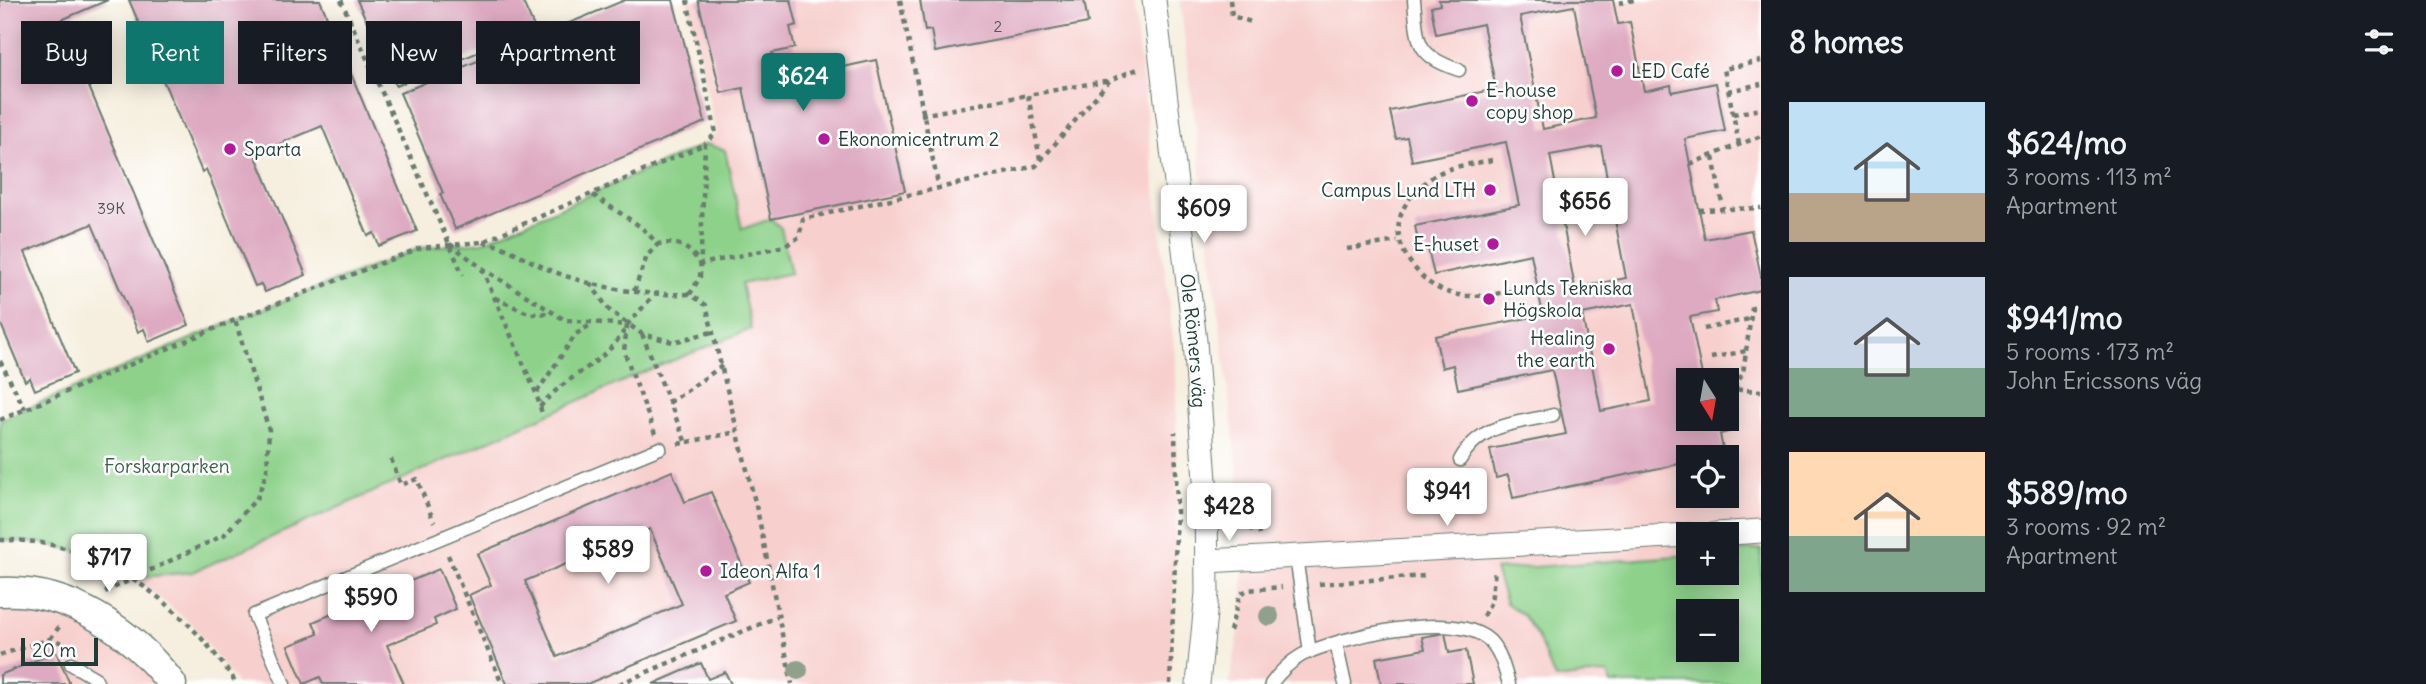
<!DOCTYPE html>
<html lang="en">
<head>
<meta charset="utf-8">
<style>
	body { margin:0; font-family:Delius,sans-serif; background:#20242c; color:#f1f3f6; height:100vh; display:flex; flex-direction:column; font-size:26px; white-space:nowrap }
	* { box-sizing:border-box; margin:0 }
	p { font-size:23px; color:#9ea1a6 }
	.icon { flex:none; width:38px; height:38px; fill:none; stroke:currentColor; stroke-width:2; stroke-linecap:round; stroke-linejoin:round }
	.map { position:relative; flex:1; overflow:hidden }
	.side { display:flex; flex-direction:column; background:#171b24; width:665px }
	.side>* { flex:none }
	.top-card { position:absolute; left:21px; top:21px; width:665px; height:63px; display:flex; gap:14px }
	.needle { width:46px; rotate:169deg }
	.buttons { position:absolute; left:1676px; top:368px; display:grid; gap:14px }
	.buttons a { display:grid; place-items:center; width:63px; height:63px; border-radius:0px; background:#171b24; box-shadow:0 4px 18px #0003; font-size:35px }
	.scale { position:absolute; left:21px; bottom:18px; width:77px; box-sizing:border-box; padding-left:7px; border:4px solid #1f3d34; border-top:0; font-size:19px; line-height:24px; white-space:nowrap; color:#1f3d34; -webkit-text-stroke:5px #fff; paint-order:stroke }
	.price { position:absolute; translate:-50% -60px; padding:0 16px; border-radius:7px; background:#fff; color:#222; font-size:23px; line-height:46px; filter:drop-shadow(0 2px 4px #0008) }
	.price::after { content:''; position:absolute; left:50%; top:42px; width:21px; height:16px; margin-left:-10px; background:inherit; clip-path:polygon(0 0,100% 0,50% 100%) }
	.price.on { background:#0f766e; color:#fff }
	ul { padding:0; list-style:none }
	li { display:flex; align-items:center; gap:21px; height:175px; padding:0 28px }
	li span { display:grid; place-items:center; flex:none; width:196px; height:140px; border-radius:0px; color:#555 }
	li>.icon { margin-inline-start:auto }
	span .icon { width:84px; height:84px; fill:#fffc; stroke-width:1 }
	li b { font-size:30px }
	h2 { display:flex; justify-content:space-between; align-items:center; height:84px; padding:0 28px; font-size:30px }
	.pill { padding:0 24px; border-radius:0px; background:#171b24; box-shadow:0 4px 18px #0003; font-size:24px; line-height:63px }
	.pill.on { background:#0f766e; color:#fff }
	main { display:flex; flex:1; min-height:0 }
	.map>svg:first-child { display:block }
</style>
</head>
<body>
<main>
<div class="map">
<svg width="1761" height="684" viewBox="0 0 1761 684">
	<rect width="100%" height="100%" fill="#fff"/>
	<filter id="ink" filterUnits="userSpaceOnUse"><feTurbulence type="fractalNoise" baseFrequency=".0143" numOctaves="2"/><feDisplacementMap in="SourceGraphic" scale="14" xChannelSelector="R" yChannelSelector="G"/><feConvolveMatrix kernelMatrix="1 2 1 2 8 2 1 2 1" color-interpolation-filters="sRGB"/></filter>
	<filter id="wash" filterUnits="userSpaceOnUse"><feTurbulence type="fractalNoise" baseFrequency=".00686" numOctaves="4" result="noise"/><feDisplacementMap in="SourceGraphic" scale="28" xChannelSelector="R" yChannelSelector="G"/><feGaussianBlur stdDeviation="1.57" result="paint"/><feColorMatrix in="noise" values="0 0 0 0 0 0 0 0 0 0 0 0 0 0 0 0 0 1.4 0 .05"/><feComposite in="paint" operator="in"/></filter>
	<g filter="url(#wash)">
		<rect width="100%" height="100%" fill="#f6efdf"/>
		<g fill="#f7d0ce" fill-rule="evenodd">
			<polygon points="687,0 1133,0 1176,364 1177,512 1170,684 237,684 191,623 134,578 77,551 41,543 0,540 0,420 235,320 420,248 482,242 705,144 716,133"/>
			<path d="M 1180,0 L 1761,0 L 1761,684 L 1229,684 L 1243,612 L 1242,505 ZM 1689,380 L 1727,380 L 1727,418 L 1689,418 ZM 1689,457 L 1727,457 L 1727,495 L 1689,495 ZM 1689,534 L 1727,534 L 1727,572 L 1689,572 ZM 1689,611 L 1727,611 L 1727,649 L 1689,649 Z"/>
			<polygon points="0,592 64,601 172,684 0,684"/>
		</g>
		<g fill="#8dd18a" stroke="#56875f" stroke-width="2" fill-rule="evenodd">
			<polygon points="705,144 725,150 742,229 771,219 781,228 791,273 741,284 751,329 630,378 193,572 134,578 77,551 41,543 0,540 0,420 235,320 420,248 482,242"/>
			<path d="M 1761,549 L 1761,684 L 1611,684 L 1608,673 L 1555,679 L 1538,638 L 1524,616 L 1506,603 L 1495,570 L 1689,555 L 1689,572 L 1727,572 L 1727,552 ZM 1689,611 L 1727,611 L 1727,649 L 1689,649 Z"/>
		</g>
		<g id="blocks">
			<g fill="#deaac1" fill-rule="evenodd">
				<polygon points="0,0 108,0 61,20 189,325 149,342 144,329 138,332 92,224 25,252 75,373 35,390 30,378 25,381 0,322"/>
				<polygon points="129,0 320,0 417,231 379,246 374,233 368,236 322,126 255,154 306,275 265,292 261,284 255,286 206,169 202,172"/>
				<polygon points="357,0 522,0 535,29 396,86"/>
				<polygon points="625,0 673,0 705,122 455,229 440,194 443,193 400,93"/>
				<polygon points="698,0 791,0 797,25 790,27 795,48 772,53 777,81 876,60 905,191 771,219 743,88 721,93"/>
				<polygon points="920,0 1084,0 1088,23 935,52 931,30 925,31"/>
				<path d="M 1439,0 L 1613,0 L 1618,24 L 1630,22 L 1644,91 L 1671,85 L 1672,92 L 1716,83 L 1725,131 L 1685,139 L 1705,239 L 1751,230 L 1761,276 L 1761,290 L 1715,300 L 1717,312 L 1690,317 L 1703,380 L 1689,380 L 1689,418 L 1725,418 L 1728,432 L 1720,434 L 1724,455 L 1689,457 L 1689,462 L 1513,498 L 1508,475 L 1496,478 L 1490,449 L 1566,434 L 1552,370 L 1458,389 L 1453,365 L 1442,368 L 1435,336 L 1543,315 L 1531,254 L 1434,275 L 1428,249 L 1420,251 L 1415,226 L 1519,205 L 1506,142 L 1412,161 L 1407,137 L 1396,139 L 1390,111 L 1496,89 L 1483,24 L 1436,34 L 1431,7 L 1440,5 ZM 1574,6 L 1596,118 L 1543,129 L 1520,16 ZM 1601,146 L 1626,278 L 1575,288 L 1550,155 ZM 1633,304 L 1651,401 L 1601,411 L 1582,314 Z"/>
				<path d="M 672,471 L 685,502 L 711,492 L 749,582 L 724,593 L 736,621 L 587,684 L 507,684 L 469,595 L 491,585 L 477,554 ZM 650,529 L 682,604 L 557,657 L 525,581 Z"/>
				<polygon points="439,569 456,609 434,619 436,625 387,645 404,684 323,684 320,677 304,684 288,646 318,634 313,622"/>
				<polygon points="1445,633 1449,653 1466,650 1473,684 1381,684 1376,658 1425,649 1422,637"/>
				<polygon points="56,652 70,684 0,684 0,675"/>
				<polygon points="701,663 708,679 725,672 731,684 653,684"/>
			</g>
		</g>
	</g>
	<g filter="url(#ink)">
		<use href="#blocks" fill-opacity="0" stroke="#6a7b70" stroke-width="2"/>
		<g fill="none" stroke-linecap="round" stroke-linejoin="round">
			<g stroke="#6a7b70" stroke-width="15">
				<g id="service">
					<path d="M 1414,0 C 1418,43 1415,55 1459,70"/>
					<path d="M 1460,460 C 1480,423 1516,424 1553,415"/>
					<polyline points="1296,557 1310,652"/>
					<polyline points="1336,643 1345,684"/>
					<polyline points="71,664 95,678 98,684"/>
					<polyline points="284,684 254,615 660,448"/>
					<path d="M 1271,684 C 1279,673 1290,662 1302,655 C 1340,637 1448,611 1485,637 C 1500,647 1504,668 1509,684"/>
				</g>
			</g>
			<g stroke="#6a7b70" stroke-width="25">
				<g id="minor">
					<path id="s1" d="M 1154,0 L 1195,341 L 1206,494 L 1207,593 L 1198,684"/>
					<polyline points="1716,534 1761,531"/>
					<polyline points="1207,561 1689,535"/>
				</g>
			</g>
			<g stroke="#6a7b70" stroke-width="31">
				<path id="tertiary" d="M 0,592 C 68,588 132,631 172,684"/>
			</g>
			<g stroke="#6a7b70" stroke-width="4.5" stroke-dasharray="5 5" stroke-linecap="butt">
				<polyline points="341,0 463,275"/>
				<polyline points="687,0 716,133 705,144 700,277 690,294 706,305 758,514 792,684"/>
				<polyline points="900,0 939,189"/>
				<polyline points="1230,0 1232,16 1251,22"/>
				<polyline points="1619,3 1634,0"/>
				<polyline points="1728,91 1761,84"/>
				<polyline points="1733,114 1761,109"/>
				<polyline points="921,115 1028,95"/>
				<polyline points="1739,144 1724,69 1761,61"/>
				<polyline points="1713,157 1723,208"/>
				<polyline points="1040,159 1028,95 1110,80"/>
				<path d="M 1492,160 C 1473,164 1447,166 1431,178 C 1394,205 1387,238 1418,272 C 1426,282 1441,292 1454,294 C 1477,299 1500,293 1523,289"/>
				<polyline points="1690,164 1761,136"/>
				<path d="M 593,195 L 641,227 L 658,244 C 680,241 687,246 701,264 L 785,246 L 799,237 L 803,219 L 1036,166 L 1110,80 L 1140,68"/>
				<polyline points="1699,210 1761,208"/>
				<path d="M 483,242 C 512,247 526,261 552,271 C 596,288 644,296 690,294"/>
				<polyline points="450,244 482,268 565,320 627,325 653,296"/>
				<polyline points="1347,249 1397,241"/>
				<polyline points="482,269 536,393 543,417"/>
				<polyline points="590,283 609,310 642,334 673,342 712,332"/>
				<polyline points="634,291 647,256 658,244"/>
				<polyline points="495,298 530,314 552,313"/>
				<polyline points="627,325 624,351 655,434"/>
				<polyline points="1704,329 1749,319"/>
				<polyline points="642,334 686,443"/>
				<polyline points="1711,358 1746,351"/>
				<polyline points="0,361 25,409"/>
				<polyline points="1734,388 1743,373 1752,308 1761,308"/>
				<polyline points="1727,389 1761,391"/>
				<polyline points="537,392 576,334 592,324"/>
				<polyline points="669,403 722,366"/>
				<path d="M 540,407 C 566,374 604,366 625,329"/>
				<polyline points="0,420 235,320 420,248 482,242 705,144"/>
				<polyline points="678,444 737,432"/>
				<polyline points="391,459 401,485 417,479 434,522"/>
				<polyline points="1232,505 1243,526 1261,533"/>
				<path d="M 0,540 C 101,538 183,604 237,684"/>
				<polyline points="448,555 502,684"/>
				<polyline points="1319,584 1425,576"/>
				<polyline points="105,592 224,535 257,498 267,471 269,430 235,320"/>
				<polyline points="1483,616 1491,602 1495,570"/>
				<polyline points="1230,631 1240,594 1248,590 1282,587"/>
				<polyline points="50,639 59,627"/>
				<polyline points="0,655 50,639 63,643 66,649"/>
				<polyline points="619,684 777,617"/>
				<polyline points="1170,684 1177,512 1175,432"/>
			</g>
			<use href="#service" stroke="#fff" stroke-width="12"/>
			<use href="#minor" stroke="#fff" stroke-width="23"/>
			<use href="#tertiary" stroke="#fff" stroke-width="28"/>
		</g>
		<g fill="#8fa18d">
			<circle cx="1269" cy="616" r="10"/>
			<circle cx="798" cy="670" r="10"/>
		</g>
	</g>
	<g fill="#b5179e" stroke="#fff" stroke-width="2.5">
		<circle cx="1617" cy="71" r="7"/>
		<circle cx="1472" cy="101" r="7"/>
		<circle cx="824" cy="139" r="7"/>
		<circle cx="230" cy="149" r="7"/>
		<circle cx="1490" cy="190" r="7"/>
		<circle cx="1493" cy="244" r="7"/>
		<circle cx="1489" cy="299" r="7"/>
		<circle cx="1609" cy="349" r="7"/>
		<circle cx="706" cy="571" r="7"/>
	</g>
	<g text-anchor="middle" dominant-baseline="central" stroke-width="5" stroke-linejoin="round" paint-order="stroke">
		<g font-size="16" fill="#4f5857">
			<text x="998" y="26">2</text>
			<text x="111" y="208">39K</text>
		</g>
		<g font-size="19" fill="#1f3d34" stroke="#fff" text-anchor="start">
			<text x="1631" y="71">LED Café</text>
			<text x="1486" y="90">E-house<tspan x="1486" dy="22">copy shop</tspan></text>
			<text x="838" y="139">Ekonomicentrum 2</text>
			<text x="244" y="149">Sparta</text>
			<text x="1476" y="190" text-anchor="end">Campus Lund LTH</text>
			<text x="1479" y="244" text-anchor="end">E-huset</text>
			<text x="1503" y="288">Lunds Tekniska<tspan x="1503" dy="22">Högskola</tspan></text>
			<text x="1595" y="338" text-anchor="end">Healing<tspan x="1595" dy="22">the earth</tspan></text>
			<text x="720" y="571">Ideon Alfa 1</text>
		</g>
		<g font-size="19" fill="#1f3d34" stroke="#fff">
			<text stroke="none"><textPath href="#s1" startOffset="343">Ole Römers väg</textPath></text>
		</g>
		<g font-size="19" fill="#3a624a" stroke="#fff">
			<text x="167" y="466">Forskarparken</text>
		</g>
	</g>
</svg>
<div class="buttons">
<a><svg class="needle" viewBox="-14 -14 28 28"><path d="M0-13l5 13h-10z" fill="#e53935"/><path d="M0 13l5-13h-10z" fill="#9ea1a6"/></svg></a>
<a><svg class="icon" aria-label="locate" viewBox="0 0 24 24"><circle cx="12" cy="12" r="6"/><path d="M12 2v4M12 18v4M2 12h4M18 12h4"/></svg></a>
<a>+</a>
<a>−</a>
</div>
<div class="scale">20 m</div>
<b class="price on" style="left:803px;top:113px">$624</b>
<b class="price" style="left:1585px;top:238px">$656</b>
<b class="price" style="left:1204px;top:245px">$609</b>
<b class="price" style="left:1447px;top:528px">$941</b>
<b class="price" style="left:1229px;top:543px">$428</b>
<b class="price" style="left:608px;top:586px">$589</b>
<b class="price" style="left:109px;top:594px">$717</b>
<b class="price" style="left:371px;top:634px">$590</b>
<div class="top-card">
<a class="pill">Buy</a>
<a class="pill on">Rent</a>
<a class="pill">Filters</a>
<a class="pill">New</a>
<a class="pill">Apartment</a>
</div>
</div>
<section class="side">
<h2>8 homes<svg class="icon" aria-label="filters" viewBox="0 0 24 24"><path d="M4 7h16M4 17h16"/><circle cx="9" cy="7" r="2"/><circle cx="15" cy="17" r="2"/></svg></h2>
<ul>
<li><span style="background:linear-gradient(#bfe0f5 65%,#b9a48a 0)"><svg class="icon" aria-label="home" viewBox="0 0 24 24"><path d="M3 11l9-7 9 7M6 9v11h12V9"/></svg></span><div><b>$624/mo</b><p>3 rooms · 113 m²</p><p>Apartment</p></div></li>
<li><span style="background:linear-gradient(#c9d6e8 65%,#7fa58c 0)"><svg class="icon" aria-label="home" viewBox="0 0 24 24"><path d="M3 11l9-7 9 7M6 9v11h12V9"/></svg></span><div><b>$941/mo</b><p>5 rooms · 173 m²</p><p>John Ericssons väg</p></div></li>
<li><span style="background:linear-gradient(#ffd9b3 60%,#7fa58c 0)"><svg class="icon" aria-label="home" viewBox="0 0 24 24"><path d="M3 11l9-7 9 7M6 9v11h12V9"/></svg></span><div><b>$589/mo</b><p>3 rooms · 92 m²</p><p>Apartment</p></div></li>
</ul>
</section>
</main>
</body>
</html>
